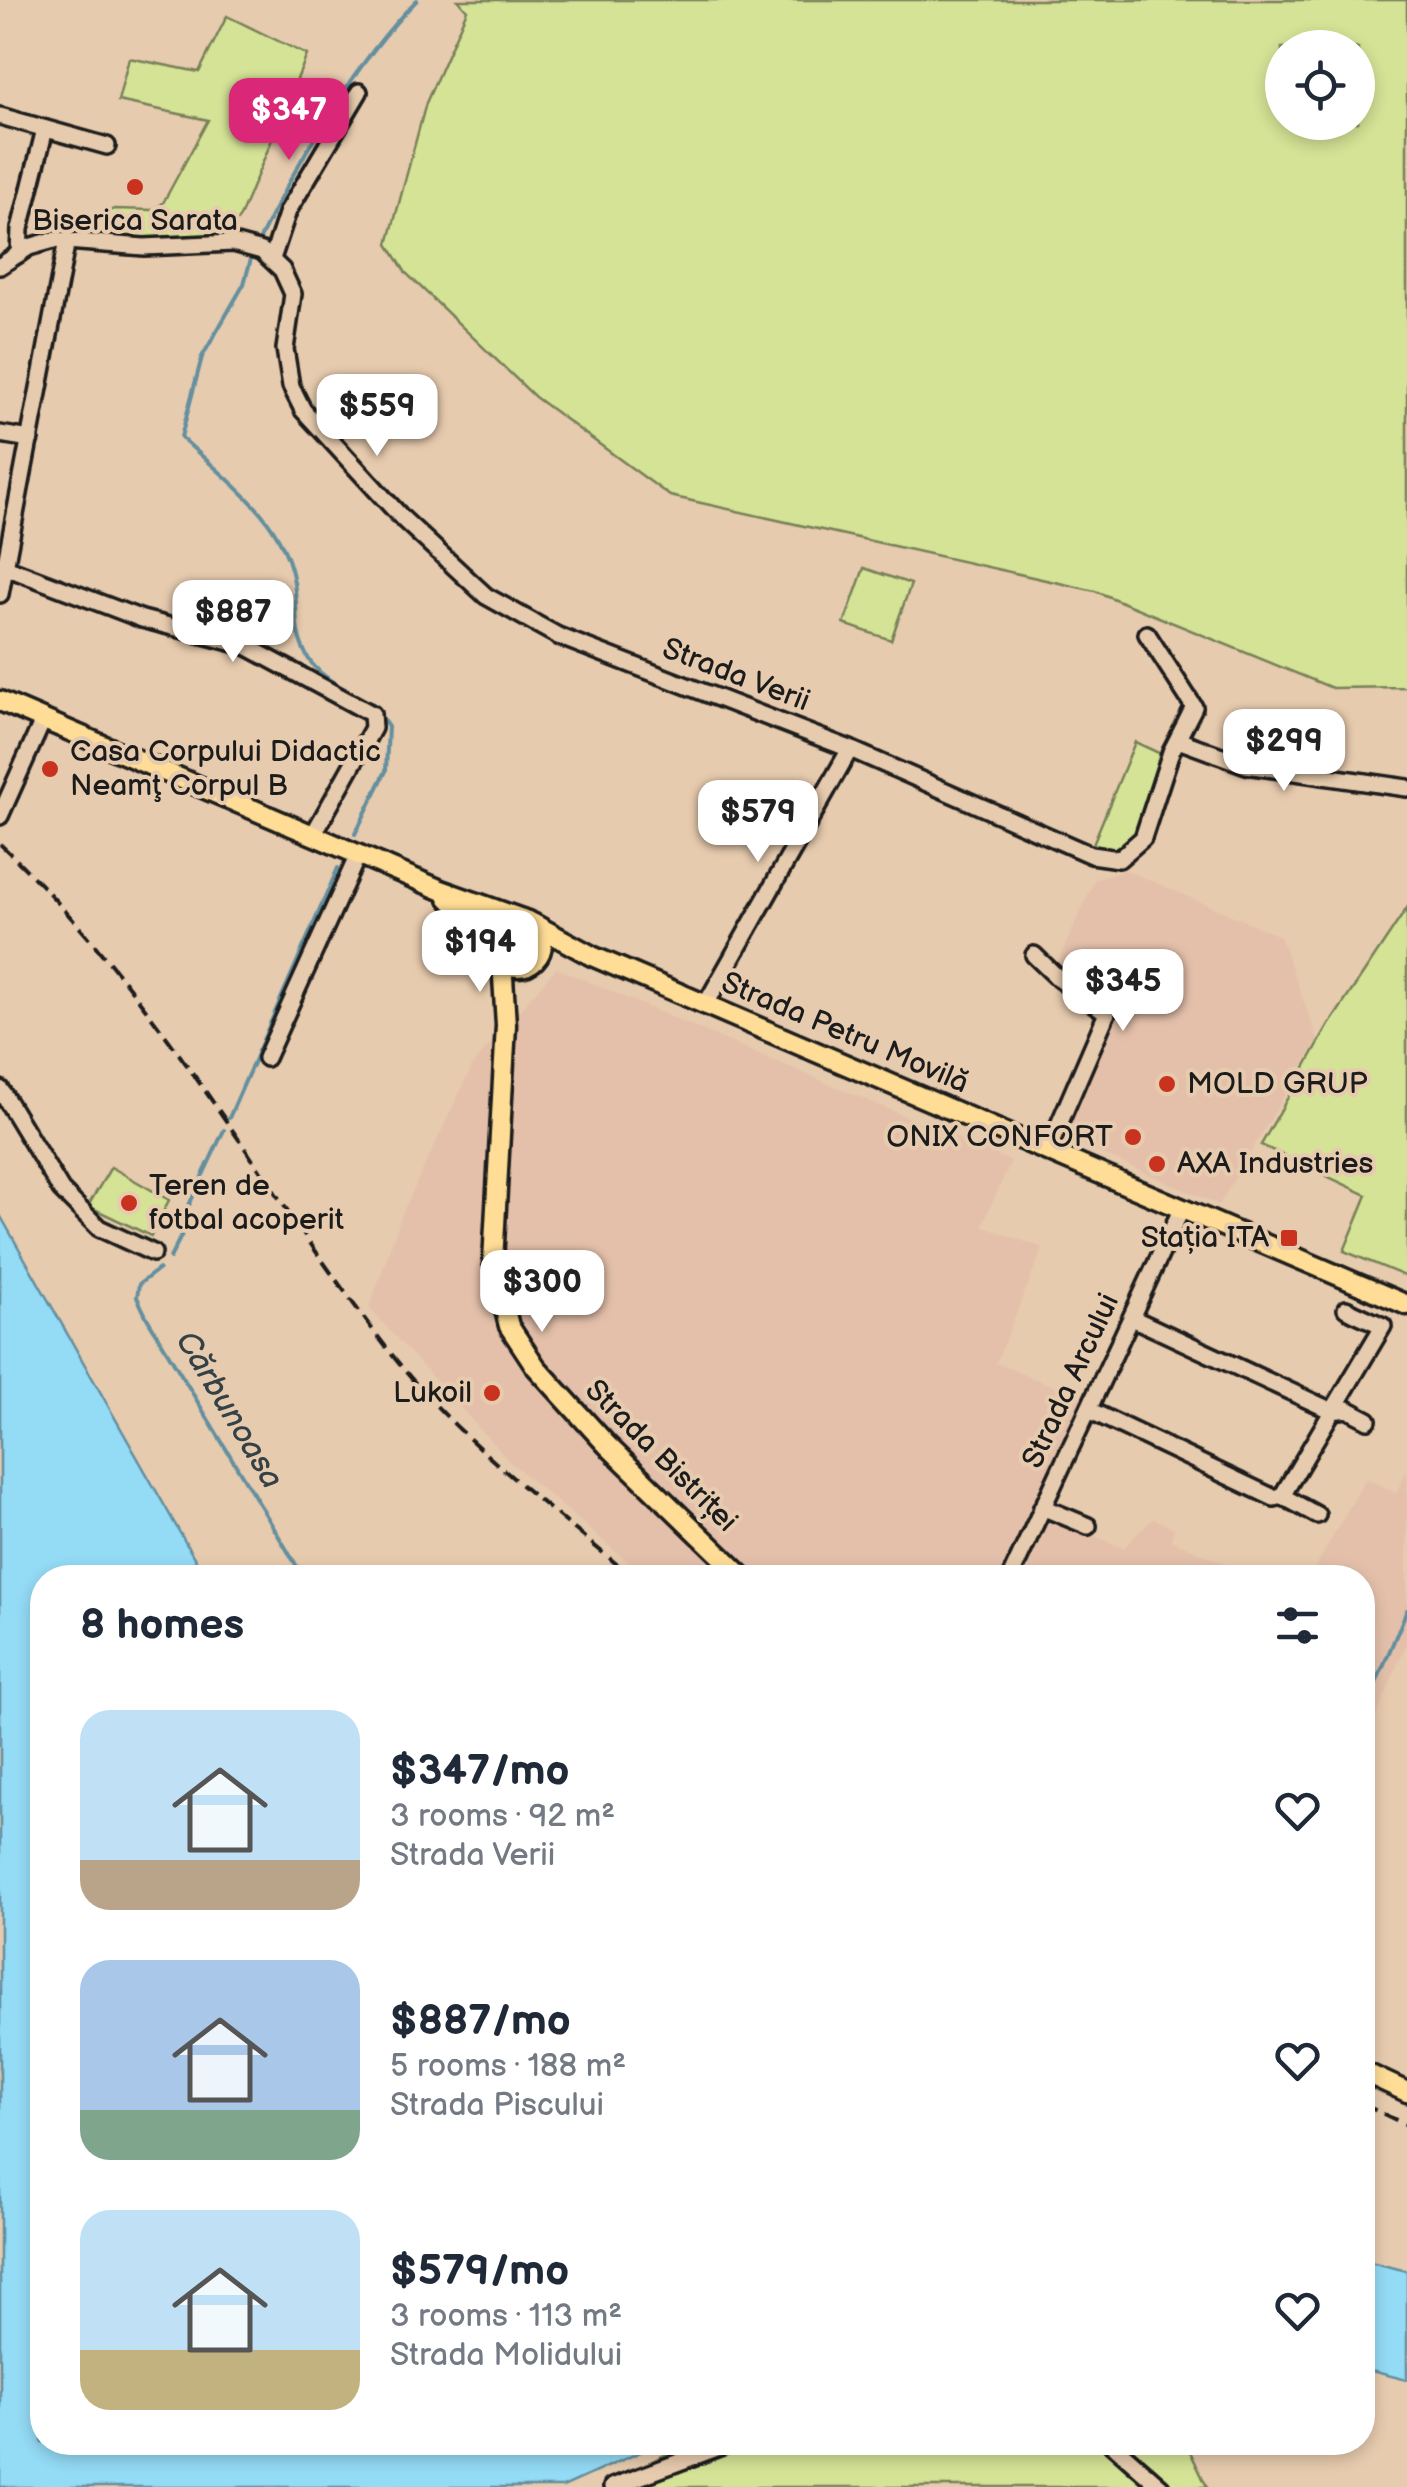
<!DOCTYPE html>
<html lang="en">
<head>
<meta charset="utf-8">
<style>
	body { margin:0; font-family:"Balsamiq Sans",sans-serif; background:#f2f2f3; color:#1f2937; height:100vh; display:flex; flex-direction:column; font-size:38px; white-space:nowrap }
	* { box-sizing:border-box; margin:0 }
	p { font-size:32px; color:#747a83 }
	.icon { flex:none; width:55px; height:55px; fill:none; stroke:currentColor; stroke-width:2; stroke-linecap:round; stroke-linejoin:round }
	.map { position:relative; flex:1; overflow:hidden }
	.drawer { position:absolute; left:30px; top:1565px; width:1345px; height:890px; display:flex; flex-direction:column; background:#fff; border-radius:40px; box-shadow:0 5px 15px #0003 }
	.drawer>* { flex:none }
	.buttons { position:absolute; left:1265px; top:30px; display:grid; gap:20px }
	.buttons a { display:grid; place-items:center; width:110px; height:110px; border-radius:50%; background:#fff; box-shadow:0 5px 15px #0003; font-size:50px }
	.price { position:absolute; translate:-50% -85px; padding:0 22px; border-radius:20px; background:#fff; color:#222; font-size:32px; line-height:65px; filter:drop-shadow(0 2px 5px #0008) }
	.price::after { content:''; position:absolute; left:50%; top:60px; width:30px; height:22px; margin-left:-15px; background:inherit; clip-path:polygon(0 0,100% 0,50% 100%) }
	.price.current { background:#db2777; color:#fff }
	ul { padding:0; list-style:none }
	li { display:flex; align-items:center; gap:30px; height:250px; padding:0 50px }
	li span { display:grid; place-items:center; flex:none; width:280px; height:200px; border-radius:30px; color:#555 }
	li>.icon { margin-inline-start:auto }
	span .icon { width:120px; height:120px; fill:#fffc; stroke-width:1 }
	li b { font-size:42px }
	h2 { display:flex; justify-content:space-between; align-items:center; height:120px; padding:0 50px; font-size:42px }
	.map>svg:first-child { display:block }
</style>
</head>
<body>
<div class="map">
<svg width="1407" height="2487" viewBox="0 0 1407 2487">
	<rect width="100%" height="100%" fill="#e7cbae"/>
	<filter id="ink" filterUnits="userSpaceOnUse"><feTurbulence type="fractalNoise" baseFrequency=".01" numOctaves="2"/><feDisplacementMap in="SourceGraphic" scale="20" xChannelSelector="R" yChannelSelector="G"/><feConvolveMatrix kernelMatrix="1 2 1 2 8 2 1 2 1" color-interpolation-filters="sRGB"/></filter>
	<g filter="url(#ink)">
		<g fill="#e4c0aa">
			<polygon points="1126,870 1280,936 1318,1040 1219,1205 1058,1135 1116,1006 1057,964 1095,879"/>
			<polygon points="556,968 1011,1161 982,1226 1043,1248 996,1363 1085,1399 1033,1509 1123,1548 1154,1518 1174,1529 1171,1540 1256,1577 646,1577 510,1462 369,1308 402,1214 473,1064"/>
			<polygon points="1407,1471 1407,1642 1363,1749 1362,1578 1310,1577 1366,1478 1396,1493"/>
		</g>
		<g fill="#d4e396" stroke="#788059" stroke-width="2.5" fill-rule="evenodd">
			<path d="M 458,0 L 1407,0 L 1407,687 L 1332,688 L 1095,591 L 670,496 L 535,397 L 406,273 L 388,244 L 426,103 L 467,10 ZM 1282,48 L 1358,48 L 1358,122 L 1282,122 Z"/>
			<path d="M 227,16 L 307,55 L 240,217 C 220,252 138,241 102,236 L 108,212 L 114,209 L 153,210 L 163,203 L 208,120 L 118,101 L 129,58 L 199,72 Z"/>
			<polygon points="864,568 911,584 891,640 844,624"/>
			<polygon points="1135,742 1163,755 1135,841 1113,850 1093,844"/>
			<polygon points="1407,908 1407,1277 1344,1251 1367,1195 1261,1145 1329,1025"/>
			<polygon points="111,1167 169,1200 151,1236 88,1206"/>
			<polygon points="706,2442 1186,2443 1207,2487 602,2487 672,2451"/>
		</g>
		<g fill="#94dbf6" stroke="#648f9f" stroke-width="2.5">
			<polygon points="0,1215 205,1577 42,1578 42,2442 660,2443 563,2487 0,2487"/>
			<polygon points="1362,2260 1407,2271 1407,2380 1363,2369"/>
		</g>
		<g fill="none" stroke-linecap="round" stroke-linejoin="round">
			<g stroke="#648f9f" stroke-width="4">
				<path d="M 256,247 C 292,170 357,59 417,0"/>
				<path d="M 252,255 L 244,284 L 202,357 L 181,437 C 225,479 280,514 293,577 C 300,609 290,627 308,658 C 327,688 367,694 388,727 L 386,771 L 355,834"/>
				<polyline points="229,1118 338,868"/>
				<polyline points="170,1258 182,1234 183,1218 224,1130"/>
				<polyline points="159,1269 139,1284 137,1297 147,1318 304,1578"/>
				<polyline points="1362,1716 1407,1610"/>
			</g>
			<g stroke="#1c1c1c" stroke-width="22">
				<g id="minor">
					<polyline points="0,116 107,146"/>
					<polyline points="19,254 20,229 45,129"/>
					<polyline points="272,259 288,211 359,92"/>
					<polyline points="0,266 29,247 54,240 144,247 233,243 262,251 282,270 293,294 285,349 291,386 303,410 403,519 486,596 558,636 850,749 1091,855 1119,859 1143,838 1171,752 1194,707 1147,634"/>
					<polyline points="0,434 30,439"/>
					<polyline points="0,565 142,619 246,646 372,714 373,728 313,835"/>
					<polyline points="0,594 67,240"/>
					<polyline points="1178,740 1246,765 1407,788"/>
					<polyline points="0,816 43,720"/>
					<polyline points="1034,955 1059,979 1107,1013 1048,1150"/>
					<polyline points="706,1004 850,749"/>
					<polyline points="266,1058 358,855"/>
					<polyline points="0,1089 61,1190 99,1228 153,1253"/>
					<polyline points="1132,1318 1332,1411 1347,1409 1368,1420"/>
					<polyline points="1091,1411 1274,1498 1282,1496 1317,1515"/>
					<polyline points="1282,1496 1383,1326 1346,1309"/>
					<polyline points="1042,1507 1088,1526"/>
					<polyline points="1010,1578 1182,1208"/>
					<polyline points="1110,2442 1161,2487"/>
					<polyline points="612,2487 733,2442"/>
				</g>
			</g>
			<g stroke="#1c1c1c" stroke-width="25">
				<g id="major">
					<polyline points="0,701 441,890 522,919"/>
					<polyline points="448,897 494,945"/>
					<circle cx="518" cy="943" r="24"/>
					<polyline points="532,923 592,956 1407,1305"/>
					<polyline points="502,961 506,1025 493,1262 509,1326 536,1367 607,1445 744,1578"/>
					<polyline points="1362,2071 1407,2092"/>
				</g>
			</g>
			<use href="#minor" stroke="#e7cbae" stroke-width="15"/>
			<use href="#major" stroke="#ffdd96" stroke-width="18"/>
			<g stroke="#1c1c1c" stroke-width="4" stroke-dasharray="15 8" stroke-linecap="butt">
				<path d="M 0,844 C 160,995 259,1185 393,1356 C 460,1442 551,1508 633,1578"/>
				<polyline points="1362,2104 1407,2125"/>
			</g>
		</g>
	</g>
	<g fill="#c8321e" stroke="#e7cbae" stroke-width="4">
		<circle cx="135" cy="187" r="10"/>
		<circle cx="50" cy="769" r="10"/>
		<circle cx="1167" cy="1084" r="10"/>
		<circle cx="1133" cy="1137" r="10"/>
		<circle cx="1157" cy="1164" r="10"/>
		<circle cx="129" cy="1203" r="10"/>
		<rect x="1279" y="1228" width="20" height="20" rx="5"/>
		<circle cx="492" cy="1393" r="10"/>
	</g>
	<g text-anchor="middle" dominant-baseline="central" stroke-width="8" stroke-linejoin="round" paint-order="stroke">
		<g font-size="30" fill="#1c1c1c" stroke="#e7cbae" text-anchor="start">
			<text x="135" y="221" text-anchor="middle">Biserica Sarata</text>
			<text x="70" y="752">Casa Corpului Didactic<tspan x="70" dy="34">Neamţ Corpul B</tspan></text>
			<text x="1187" y="1084">MOLD GRUP</text>
			<text x="1113" y="1137" text-anchor="end">ONIX CONFORT</text>
			<text x="1177" y="1164">AXA Industries</text>
			<text x="149" y="1186">Teren de<tspan x="149" dy="34">fotbal acoperit</tspan></text>
			<text x="1269" y="1238" text-anchor="end">Stația ITA</text>
			<text x="472" y="1393" text-anchor="end">Lukoil</text>
		</g>
		<g font-size="30" fill="#1c1c1c" stroke="#e7cbae">
			<text transform="translate(736 675) rotate(21)">Strada Verii</text>
			<text transform="translate(845 1033) rotate(23)">Strada Petru Movilă</text>
			<text transform="translate(1071 1381) rotate(-65)">Strada Arcului</text>
			<text transform="translate(661 1456) rotate(45)">Strada Bistriței</text>
		</g>
		<g font-size="32" font-style="italic" fill="#344248" stroke="#e7cbae">
			<text transform="translate(229 1410) rotate(59)">Cărbunoasa</text>
		</g>
	</g>
</svg>
<div class="buttons">
<a><svg class="icon" aria-label="locate" viewBox="0 0 24 24"><circle cx="12" cy="12" r="6"/><path d="M12 2v4M12 18v4M2 12h4M18 12h4"/></svg></a>
</div>
<b class="price current" style="left:289px;top:163px">$347</b>
<b class="price" style="left:377px;top:459px">$559</b>
<b class="price" style="left:233px;top:665px">$887</b>
<b class="price" style="left:1284px;top:794px">$299</b>
<b class="price" style="left:758px;top:865px">$579</b>
<b class="price" style="left:480px;top:995px">$194</b>
<b class="price" style="left:1123px;top:1034px">$345</b>
<b class="price" style="left:542px;top:1335px">$300</b>
<section class="drawer">
<h2>8 homes<svg class="icon" aria-label="filters" viewBox="0 0 24 24"><path d="M4 7h16M4 17h16"/><circle cx="9" cy="7" r="2"/><circle cx="15" cy="17" r="2"/></svg></h2>
<ul>
<li><span style="background:linear-gradient(#bfe0f5 75%,#b9a48a 0)"><svg class="icon" aria-label="home" viewBox="0 0 24 24"><path d="M3 11l9-7 9 7M6 9v11h12V9"/></svg></span><div><b>$347/mo</b><p>3 rooms · 92 m²</p><p>Strada Verii</p></div><svg class="icon" aria-label="heart" viewBox="0 0 24 24"><path d="M12 20l-8-8c-3-5 5-10 8-4 3-6 11-1 8 4z"/></svg></li>
<li><span style="background:linear-gradient(#a9c7e8 75%,#7fa58c 0)"><svg class="icon" aria-label="home" viewBox="0 0 24 24"><path d="M3 11l9-7 9 7M6 9v11h12V9"/></svg></span><div><b>$887/mo</b><p>5 rooms · 188 m²</p><p>Strada Piscului</p></div><svg class="icon" aria-label="heart" viewBox="0 0 24 24"><path d="M12 20l-8-8c-3-5 5-10 8-4 3-6 11-1 8 4z"/></svg></li>
<li><span style="background:linear-gradient(#bfe0f5 70%,#c2b280 0)"><svg class="icon" aria-label="home" viewBox="0 0 24 24"><path d="M3 11l9-7 9 7M6 9v11h12V9"/></svg></span><div><b>$579/mo</b><p>3 rooms · 113 m²</p><p>Strada Molidului</p></div><svg class="icon" aria-label="heart" viewBox="0 0 24 24"><path d="M12 20l-8-8c-3-5 5-10 8-4 3-6 11-1 8 4z"/></svg></li>
</ul>
</section>
</div>
</body>
</html>
